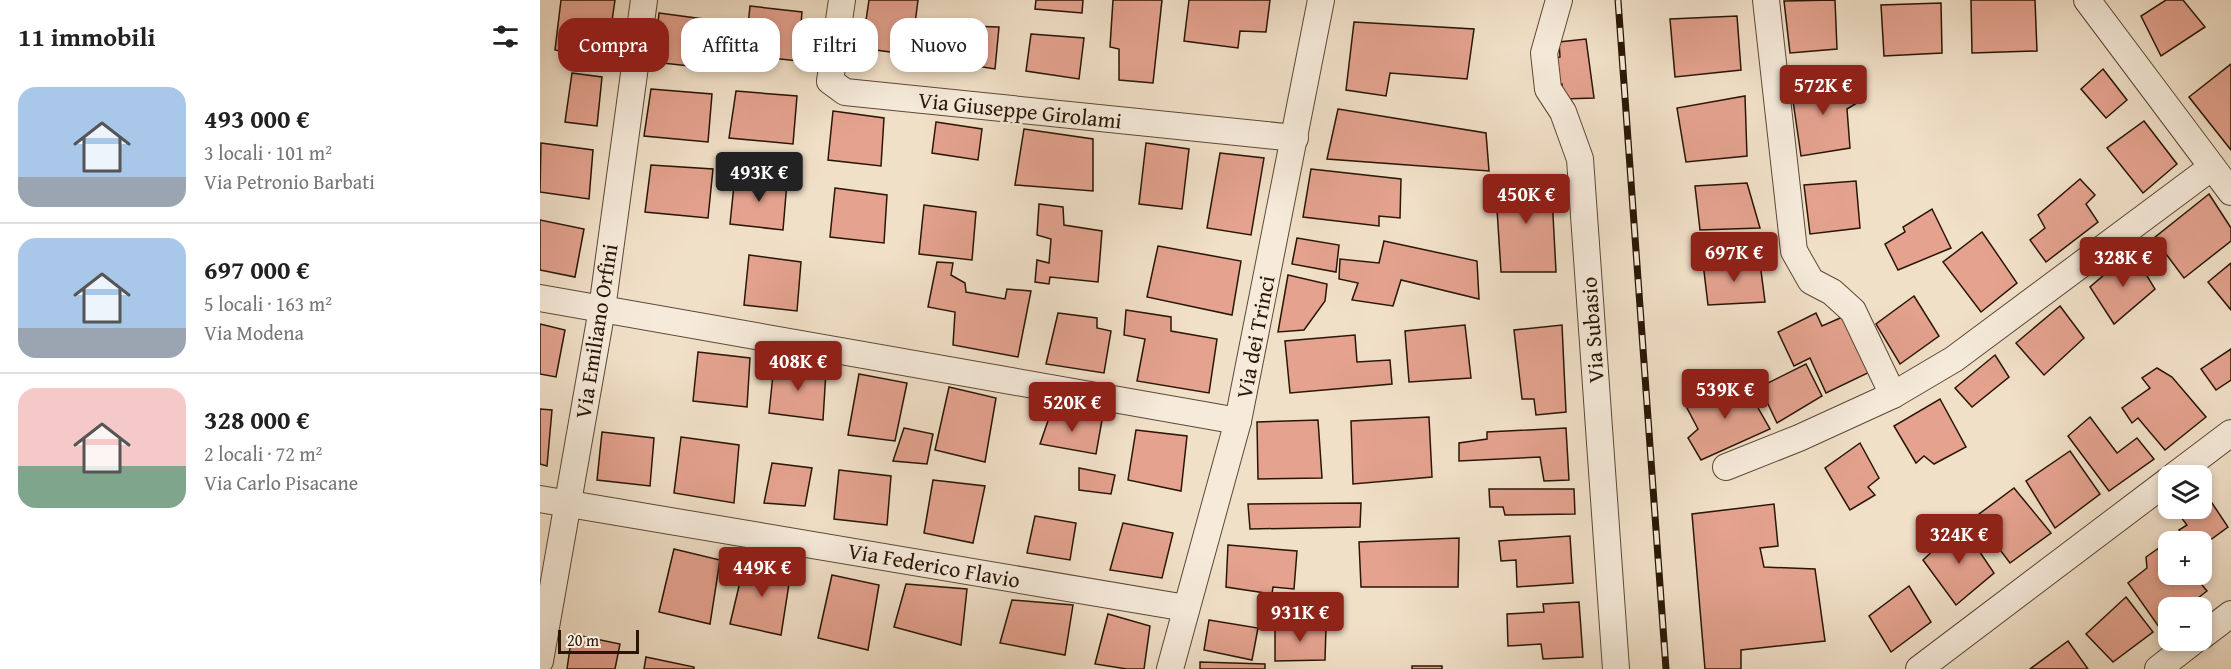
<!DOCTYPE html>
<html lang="it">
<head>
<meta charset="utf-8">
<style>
	body { margin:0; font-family:"Gentium Book Plus",serif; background:#f6f6f6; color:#222; height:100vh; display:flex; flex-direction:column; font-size:22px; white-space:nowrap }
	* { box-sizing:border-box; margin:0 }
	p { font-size:20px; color:#767676 }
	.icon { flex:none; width:33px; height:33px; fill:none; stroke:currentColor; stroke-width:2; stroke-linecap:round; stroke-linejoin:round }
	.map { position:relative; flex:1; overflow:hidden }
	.details { display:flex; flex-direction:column; background:#fff; width:540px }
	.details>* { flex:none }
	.banner { position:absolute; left:18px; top:18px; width:570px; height:54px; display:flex; gap:12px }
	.fabs { position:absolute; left:1618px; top:465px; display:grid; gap:12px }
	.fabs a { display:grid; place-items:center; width:54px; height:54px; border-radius:12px; background:#fff; box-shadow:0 3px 9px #0003; font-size:30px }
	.scale { position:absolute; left:18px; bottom:15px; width:81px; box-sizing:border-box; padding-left:6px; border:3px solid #291605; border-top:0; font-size:16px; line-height:21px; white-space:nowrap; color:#291605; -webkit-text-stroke:4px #f6ebdb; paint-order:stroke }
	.price { position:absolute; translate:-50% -51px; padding:0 14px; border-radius:6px; background:#8f2418; color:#fff; font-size:20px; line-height:39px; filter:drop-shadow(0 2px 3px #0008) }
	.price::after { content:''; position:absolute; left:50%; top:36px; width:18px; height:14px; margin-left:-9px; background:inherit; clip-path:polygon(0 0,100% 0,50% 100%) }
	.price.on { background:#222; color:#fff }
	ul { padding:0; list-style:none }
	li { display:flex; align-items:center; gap:18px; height:150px; padding:0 18px }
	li+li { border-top:2px solid #e0e0e0 }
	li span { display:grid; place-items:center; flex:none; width:168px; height:120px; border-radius:18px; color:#555 }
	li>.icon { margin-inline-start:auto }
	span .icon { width:72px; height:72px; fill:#fffc; stroke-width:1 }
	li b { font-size:26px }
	h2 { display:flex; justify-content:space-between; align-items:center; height:72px; padding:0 18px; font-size:26px }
	.chip { padding:0 21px; border-radius:18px; background:#fff; box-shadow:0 3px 9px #0003; font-size:21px; line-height:54px }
	.chip.on { background:#8f2418; color:#fff }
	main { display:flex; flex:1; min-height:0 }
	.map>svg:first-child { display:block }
</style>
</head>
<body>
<main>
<section class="details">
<h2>11 immobili<svg class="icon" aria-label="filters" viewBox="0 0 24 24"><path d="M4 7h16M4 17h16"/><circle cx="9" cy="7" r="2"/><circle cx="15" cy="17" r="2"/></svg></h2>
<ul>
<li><span style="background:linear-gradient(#a9c7e8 75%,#9aa5b1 0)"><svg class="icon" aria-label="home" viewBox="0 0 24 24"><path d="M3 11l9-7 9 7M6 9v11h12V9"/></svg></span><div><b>493 000 €</b><p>3 locali · 101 m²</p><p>Via Petronio Barbati</p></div></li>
<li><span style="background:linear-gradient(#a9c7e8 75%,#9aa5b1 0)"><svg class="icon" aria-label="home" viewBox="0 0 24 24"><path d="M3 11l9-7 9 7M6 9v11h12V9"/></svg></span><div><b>697 000 €</b><p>5 locali · 163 m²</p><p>Via Modena</p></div></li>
<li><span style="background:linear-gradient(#f6c9c9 65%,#7fa58c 0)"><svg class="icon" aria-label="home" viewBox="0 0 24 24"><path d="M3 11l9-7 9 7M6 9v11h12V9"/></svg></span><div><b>328 000 €</b><p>2 locali · 72 m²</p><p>Via Carlo Pisacane</p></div></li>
</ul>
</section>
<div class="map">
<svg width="1691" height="669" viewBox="0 0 1691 669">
	<rect width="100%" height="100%" fill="#f1e0c8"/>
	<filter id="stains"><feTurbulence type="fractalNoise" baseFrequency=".00333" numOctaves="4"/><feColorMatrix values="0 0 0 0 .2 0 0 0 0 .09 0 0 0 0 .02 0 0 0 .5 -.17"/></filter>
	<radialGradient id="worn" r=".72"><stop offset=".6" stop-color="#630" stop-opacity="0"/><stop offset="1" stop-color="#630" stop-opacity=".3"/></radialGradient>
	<g fill="#e4a28f" stroke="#291605" stroke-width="1.5">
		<polygon points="21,0 75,0 66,62 15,50"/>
		<polygon points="329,0 378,0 371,55 322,48"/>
		<polygon points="496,0 543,0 542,13 495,9"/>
		<polygon points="573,0 622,0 613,83 579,80 579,49 570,47"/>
		<polygon points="649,0 730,0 726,32 700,31 698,48 644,41"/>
		<polygon points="1295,0 1297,49 1250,53 1244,1"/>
		<polygon points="1431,0 1495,0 1497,51 1432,53"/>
		<polygon points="1626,0 1643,0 1665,27 1621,56 1601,16"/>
		<polygon points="1401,3 1402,53 1344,56 1341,5"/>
		<polygon points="210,6 262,12 258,61 205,55"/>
		<polygon points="119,13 171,20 167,68 114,62"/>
		<polygon points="1197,16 1201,70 1135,77 1130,19"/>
		<polygon points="814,22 934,29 927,79 850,73 846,96 806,90"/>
		<polygon points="392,25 459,27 455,69 405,61 406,51 388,48"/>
		<polygon points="491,34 544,38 539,79 486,71"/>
		<polygon points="1046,39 1054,98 1023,99 1022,84 1013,84 1012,59 1020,57 1019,42"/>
		<polygon points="1691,64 1691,150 1649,97"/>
		<polygon points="1563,69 1587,100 1566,118 1541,89"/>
		<polygon points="32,73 62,77 57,126 25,122"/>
		<polygon points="1311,79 1317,103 1307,109 1310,148 1261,156 1251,87"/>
		<polygon points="111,89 172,94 168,142 104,136"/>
		<polygon points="196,91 257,96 253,144 189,138"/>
		<polygon points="1205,96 1207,156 1146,162 1137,108"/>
		<polygon points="798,109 946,133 949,171 787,159"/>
		<polygon points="293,111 344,118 341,166 288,160"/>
		<polygon points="1604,121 1637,164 1603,193 1567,148"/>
		<polygon points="396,122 442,129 438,160 392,153"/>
		<polygon points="484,129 553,139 553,191 475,185"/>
		<polygon points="1,143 53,150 49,199 0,192"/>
		<polygon points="606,143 649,149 642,209 599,204"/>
		<polygon points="680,153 724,158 711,235 667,228"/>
		<polygon points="111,165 173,169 168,218 105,212"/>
		<polygon points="771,169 861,179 860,218 839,216 839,226 763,217"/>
		<polygon points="195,175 247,182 243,230 190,224"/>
		<polygon points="1011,177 1016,272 961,272 955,178"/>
		<polygon points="1540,179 1555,195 1546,204 1558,222 1506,262 1490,240 1505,228 1498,215"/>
		<polygon points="1316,181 1320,228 1270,234 1264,185"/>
		<polygon points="1207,183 1220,228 1160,230 1155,186"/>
		<polygon points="295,188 347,195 344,243 290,237"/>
		<polygon points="1669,194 1691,228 1691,241 1644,278 1614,238"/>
		<polygon points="499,204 523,207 524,225 562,231 558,282 510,277 509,284 495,282 497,260 509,263 511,239 497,235"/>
		<polygon points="384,205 436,212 432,260 379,254"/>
		<polygon points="1392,209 1411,248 1358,270 1345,244 1365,232 1363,227"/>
		<polygon points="0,220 44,229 35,277 0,270"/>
		<polygon points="1442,232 1477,283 1441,312 1403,262"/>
		<polygon points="757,238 799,245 796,272 752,264"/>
		<polygon points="844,241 937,261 939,299 861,280 853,306 812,300 818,283 799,279 800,259 839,263"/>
		<polygon points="618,246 701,261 692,315 607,297"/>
		<polygon points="1592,251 1615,289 1574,324 1550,287"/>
		<polygon points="209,255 261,262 257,311 204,305"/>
		<polygon points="397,262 413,263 411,275 425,283 426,292 465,299 467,289 491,291 478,357 413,345 415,312 388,307"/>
		<polygon points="1163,263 1220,263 1225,302 1168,305"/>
		<polygon points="1691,263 1691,310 1668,282"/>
		<polygon points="748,275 787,284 785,301 764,330 738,332"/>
		<polygon points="1374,296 1399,336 1360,364 1336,324"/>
		<polygon points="1520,306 1544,338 1504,375 1476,343"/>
		<polygon points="586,310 631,317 631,331 677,339 669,393 597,381 605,339 584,335"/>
		<polygon points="518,313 557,318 557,328 571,331 564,373 506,364"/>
		<polygon points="1276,313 1282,326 1307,315 1334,370 1286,393 1270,358 1254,366 1238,332"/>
		<polygon points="0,324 25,330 16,377 0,374"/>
		<polygon points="925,325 931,378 869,382 865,331"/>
		<polygon points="1022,325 1026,412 996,415 994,399 982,399 974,330"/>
		<polygon points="815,335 817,362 850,360 852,384 750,393 745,341"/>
		<polygon points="1691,349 1691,380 1676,390 1661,369"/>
		<polygon points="158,352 210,358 207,407 153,401"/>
		<polygon points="1455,355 1469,377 1432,407 1415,388"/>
		<polygon points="1266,364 1282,396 1237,423 1220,387"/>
		<polygon points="234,365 286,371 283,420 229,413"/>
		<polygon points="1617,368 1632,377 1666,417 1625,450 1598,418 1592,423 1582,408 1610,388 1602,378"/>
		<polygon points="319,374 367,383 355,441 308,435"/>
		<polygon points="1201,378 1230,429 1161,460 1148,438 1158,429 1147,408"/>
		<polygon points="409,387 456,398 445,462 395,450"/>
		<polygon points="1400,399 1426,447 1394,464 1384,456 1376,463 1354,426"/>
		<polygon points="0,409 12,410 7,466 0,464"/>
		<polygon points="511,412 562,420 556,454 500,444"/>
		<polygon points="889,417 892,477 813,484 811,421"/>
		<polygon points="1550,417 1577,453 1597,438 1614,459 1569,491 1528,436"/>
		<polygon points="778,420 782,478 718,479 717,422"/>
		<polygon points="364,428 393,434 387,464 353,461"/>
		<polygon points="1026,428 1029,480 1004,481 1000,457 919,461 919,443 947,439 947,432"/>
		<polygon points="596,430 647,436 641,491 588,480"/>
		<polygon points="62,432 114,438 110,486 57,480"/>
		<polygon points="141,437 199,445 194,503 134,493"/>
		<polygon points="1320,443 1339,478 1328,487 1335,495 1310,510 1285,468"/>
		<polygon points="1530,451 1560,494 1515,528 1486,481"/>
		<polygon points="232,463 272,468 265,506 224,503"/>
		<polygon points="539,468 575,475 571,494 539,490"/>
		<polygon points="299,470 351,476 347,525 294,519"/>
		<polygon points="393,480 445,486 433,543 384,533"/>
		<polygon points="1474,488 1511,533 1470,563 1435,517"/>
		<polygon points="1662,488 1688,527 1662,546 1662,542 1647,542 1639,530 1647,525 1634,508 1662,508"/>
		<polygon points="949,489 1034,489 1035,514 965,515 963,507 950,507"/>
		<polygon points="821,503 820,527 710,529 708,504"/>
		<polygon points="1234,504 1238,546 1220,548 1224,567 1275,569 1285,641 1201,650 1201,669 1165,669 1152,514"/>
		<polygon points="495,516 536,523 530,560 487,553"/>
		<polygon points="583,523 633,533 622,578 570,570"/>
		<polygon points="1421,524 1454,573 1416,605 1383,560"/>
		<polygon points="1030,536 1033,583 977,587 976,560 961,561 959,541"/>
		<polygon points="919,538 918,587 821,587 819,542"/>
		<polygon points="1626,543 1629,546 1629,574 1653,574 1667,591 1645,608 1629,608 1629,620 1619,627 1588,583 1607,568 1606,557"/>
		<polygon points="688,545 757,551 754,589 733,587 732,594 686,587"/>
		<polygon points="134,549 180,560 170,624 119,612"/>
		<polygon points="205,561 251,571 241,635 190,624"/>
		<polygon points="292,575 339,585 328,650 278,638"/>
		<polygon points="366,584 427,589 421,645 354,627"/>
		<polygon points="1369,586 1391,622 1351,652 1329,616"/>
		<polygon points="1586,597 1613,632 1573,662 1546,634"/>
		<polygon points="472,600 533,605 525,655 460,643"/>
		<polygon points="1039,602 1043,657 1003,659 1001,644 968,646 967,614 1004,612 1003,604"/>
		<polygon points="568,614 610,626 604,669 587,669 555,664"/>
		<polygon points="669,620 718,628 712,660 664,650"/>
		<polygon points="735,623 786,627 785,660 735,661"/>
		<polygon points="32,634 80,644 75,669 27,669"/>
		<polygon points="1528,641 1548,669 1490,669"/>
		<polygon points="106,657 154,667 154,669 104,669"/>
		<polygon points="660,662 725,664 725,669 660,669"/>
		<rect x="872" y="666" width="30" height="3"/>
	</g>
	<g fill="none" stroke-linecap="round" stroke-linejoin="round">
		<g stroke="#5b4836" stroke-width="28">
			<g id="minor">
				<polyline points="302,0 290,81 305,92 755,138"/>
				<polyline points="1019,0 1004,53 1008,89 1023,112 1040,159 1076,669"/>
				<polyline points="1226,0 1254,251 1271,281 1292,292 1313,311 1353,395"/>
				<polyline points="1547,0 1691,192"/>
				<polyline points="0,298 698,421"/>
				<polyline points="1186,467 1259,438 1353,395 1414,359 1672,167"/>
				<polyline points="1634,476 1691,433"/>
				<polyline points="0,499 646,608"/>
				<polyline points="1662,636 1691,614"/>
				<polyline points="0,661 62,309 104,0"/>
				<polyline points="630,669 698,421 781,0"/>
				<polyline points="1379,669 1629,480"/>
				<polyline points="1618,669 1655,640"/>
			</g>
		</g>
		<use href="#minor" stroke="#f6ebdb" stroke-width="26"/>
		<g stroke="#291605" stroke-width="7">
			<polyline id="rail" points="1078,0 1126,669"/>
		</g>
		<use href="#rail" stroke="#f6ebdb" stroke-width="4.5" stroke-dasharray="14" stroke-linecap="butt"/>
	</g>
	<g text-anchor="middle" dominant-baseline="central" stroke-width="5" stroke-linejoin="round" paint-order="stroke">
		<g font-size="22" fill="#291605" stroke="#f6ebdb">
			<text transform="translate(480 110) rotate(6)">Via Giuseppe Girolami</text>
			<text transform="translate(1052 330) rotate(-94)">Via Subasio</text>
			<text transform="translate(56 331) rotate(-81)">Via Emiliano Orfini</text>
			<text transform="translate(715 337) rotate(-79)">Via dei Trinci</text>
			<text transform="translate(394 565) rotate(10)">Via Federico Flavio</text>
		</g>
	</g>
	<rect width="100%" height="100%" filter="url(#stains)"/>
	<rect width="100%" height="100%" fill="url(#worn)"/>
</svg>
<div class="fabs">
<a><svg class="icon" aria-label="layers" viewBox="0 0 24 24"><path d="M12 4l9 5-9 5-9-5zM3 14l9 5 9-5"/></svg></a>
<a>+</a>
<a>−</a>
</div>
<div class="scale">20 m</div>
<b class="price" style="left:1283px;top:116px">572K €</b>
<b class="price on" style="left:219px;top:203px">493K €</b>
<b class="price" style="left:986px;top:225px">450K €</b>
<b class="price" style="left:1194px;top:283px">697K €</b>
<b class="price" style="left:1583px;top:288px">328K €</b>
<b class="price" style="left:258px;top:392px">408K €</b>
<b class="price" style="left:1185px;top:420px">539K €</b>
<b class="price" style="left:532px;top:433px">520K €</b>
<b class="price" style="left:1419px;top:565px">324K €</b>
<b class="price" style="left:222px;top:598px">449K €</b>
<b class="price" style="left:760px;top:643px">931K €</b>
<div class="banner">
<a class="chip on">Compra</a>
<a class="chip">Affitta</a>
<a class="chip">Filtri</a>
<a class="chip">Nuovo</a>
</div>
</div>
</main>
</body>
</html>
